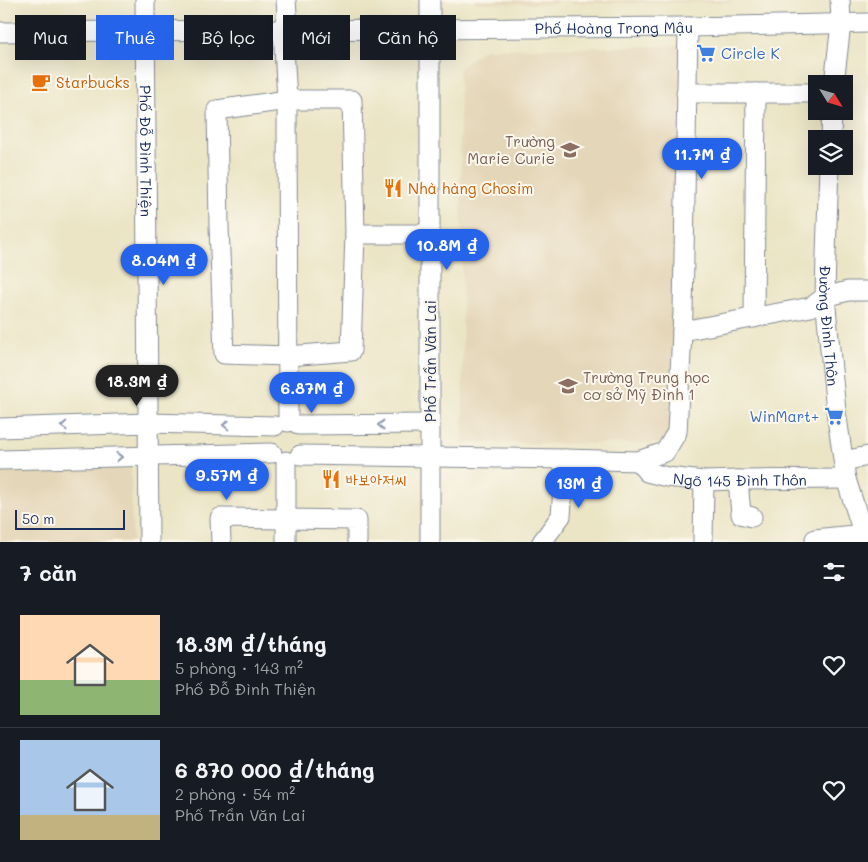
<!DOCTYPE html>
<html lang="vi">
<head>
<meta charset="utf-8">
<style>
	body { margin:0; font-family:Mali,"Poor Story",sans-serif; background:#242831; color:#f1f3f6; height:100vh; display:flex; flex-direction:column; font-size:19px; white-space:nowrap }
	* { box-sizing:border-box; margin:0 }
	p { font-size:16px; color:#9ea1a6 }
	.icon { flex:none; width:28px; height:28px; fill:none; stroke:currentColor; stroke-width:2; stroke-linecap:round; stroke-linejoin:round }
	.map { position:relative; height:542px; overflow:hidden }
	.details { display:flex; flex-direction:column; background:#171b24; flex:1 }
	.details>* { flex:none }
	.guide { position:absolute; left:15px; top:15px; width:500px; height:45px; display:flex; gap:10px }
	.needle { width:32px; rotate:127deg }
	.controls { position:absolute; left:808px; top:75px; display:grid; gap:10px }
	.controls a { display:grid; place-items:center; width:45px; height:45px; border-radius:0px; background:#171b24; box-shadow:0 5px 20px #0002; font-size:25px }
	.scale { position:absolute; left:15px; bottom:12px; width:110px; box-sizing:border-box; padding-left:5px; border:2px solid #1b2f5e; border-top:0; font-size:14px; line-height:18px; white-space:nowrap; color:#1b2f5e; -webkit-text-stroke:4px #fbf7ec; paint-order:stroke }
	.price { position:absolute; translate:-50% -42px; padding:0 11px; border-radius:18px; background:#2563eb; color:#fff; font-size:16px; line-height:32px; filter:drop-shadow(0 1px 2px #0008) }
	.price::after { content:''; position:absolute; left:50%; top:30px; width:15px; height:11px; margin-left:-8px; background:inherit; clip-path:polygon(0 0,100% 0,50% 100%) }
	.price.current { background:#222; color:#fff }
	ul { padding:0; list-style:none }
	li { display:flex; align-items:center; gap:15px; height:125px; padding:0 20px }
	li+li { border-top:1px solid #363941 }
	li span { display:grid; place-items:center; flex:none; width:140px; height:100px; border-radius:0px; color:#555 }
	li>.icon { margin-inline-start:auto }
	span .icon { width:60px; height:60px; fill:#fffc; stroke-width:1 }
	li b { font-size:21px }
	h2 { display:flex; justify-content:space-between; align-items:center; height:60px; padding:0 20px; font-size:21px }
	.tag { padding:0 18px; border-radius:0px; background:#171b24; box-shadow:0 5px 20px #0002; font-size:18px; line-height:45px }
	.tag.current { background:#2563eb; color:#fff }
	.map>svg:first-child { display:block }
</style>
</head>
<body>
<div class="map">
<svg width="868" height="542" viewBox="0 0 868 542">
	<rect width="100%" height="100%" fill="#fbf7ec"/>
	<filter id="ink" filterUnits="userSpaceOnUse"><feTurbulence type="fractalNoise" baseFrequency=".02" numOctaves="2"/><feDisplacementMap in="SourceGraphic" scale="10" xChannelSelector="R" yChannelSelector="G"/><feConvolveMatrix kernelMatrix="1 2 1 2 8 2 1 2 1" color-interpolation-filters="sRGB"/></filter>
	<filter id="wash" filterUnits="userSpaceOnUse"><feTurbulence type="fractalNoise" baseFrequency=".0096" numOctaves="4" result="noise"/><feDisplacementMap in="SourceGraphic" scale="20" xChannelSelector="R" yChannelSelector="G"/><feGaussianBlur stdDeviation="1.12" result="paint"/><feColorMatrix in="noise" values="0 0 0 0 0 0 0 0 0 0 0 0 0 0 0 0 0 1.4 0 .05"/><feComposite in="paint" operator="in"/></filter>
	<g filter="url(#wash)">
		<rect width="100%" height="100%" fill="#ebe5c6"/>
		<g fill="#e4d6b8">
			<polygon points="473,0 556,0 556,4 477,3"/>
			<polygon points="571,0 732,0 732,2 571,3"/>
			<polygon points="681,46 678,230 669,444 463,443 462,237 459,69 483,49"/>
			<polygon points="131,468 132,542 0,542 0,470"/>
		</g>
	</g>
	<g filter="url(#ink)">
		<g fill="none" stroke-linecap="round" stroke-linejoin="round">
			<g stroke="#838a92" stroke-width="21">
				<g id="minor">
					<path id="s1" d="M 145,0 L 149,542"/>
					<polyline points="286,0 287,13 283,30 287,100 288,422"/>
					<path id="s2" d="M 0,32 L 688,27 L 868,23"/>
					<polyline points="834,84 841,24 840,0"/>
					<polyline points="686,93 816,93"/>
					<polygon points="287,100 352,100 355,234 351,351 288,356 224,354 219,226 217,110"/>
					<polyline points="831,139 832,111"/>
					<path id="s3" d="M 829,166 L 826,255 L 825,297 L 836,411 L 846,479 L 866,542"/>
					<polyline points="355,234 430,234"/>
					<polyline points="754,318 756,93"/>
					<polyline points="682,331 811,307 825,297 848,291 868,291"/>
					<polyline points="299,425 430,424"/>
					<polyline points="0,428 148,423 275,426"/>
					<polyline points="300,455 565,459 638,461 665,452 677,432 683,312 688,27"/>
					<polyline points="0,460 272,453"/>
					<polyline points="286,461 286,542"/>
					<path id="s4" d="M 638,461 L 647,472 L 667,477 L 704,481 L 738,480 L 846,479"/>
					<polyline points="844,461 868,456"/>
					<polyline points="738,480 741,514 752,517"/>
					<polyline points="815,539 863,534"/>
					<polyline points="221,542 220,518 357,520 357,542"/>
					<polyline points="430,542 430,0"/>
					<polyline points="542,542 561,516 565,459"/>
					<polyline points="703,542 704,481"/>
				</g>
			</g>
			<use href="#minor" stroke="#fff" stroke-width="19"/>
		</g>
		<defs><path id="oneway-chevron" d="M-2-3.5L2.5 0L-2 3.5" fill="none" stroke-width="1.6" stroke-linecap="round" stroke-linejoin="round" transform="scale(1.25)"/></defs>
		<g stroke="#8d97ae">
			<use href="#oneway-chevron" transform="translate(226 425) rotate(-179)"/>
			<use href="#oneway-chevron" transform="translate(381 425) rotate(-180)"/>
			<use href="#oneway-chevron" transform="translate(64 426) rotate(178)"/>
			<use href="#oneway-chevron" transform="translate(119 457) rotate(-2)"/>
		</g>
	</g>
	<defs>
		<g id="supermarket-bare" transform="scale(1.5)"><path d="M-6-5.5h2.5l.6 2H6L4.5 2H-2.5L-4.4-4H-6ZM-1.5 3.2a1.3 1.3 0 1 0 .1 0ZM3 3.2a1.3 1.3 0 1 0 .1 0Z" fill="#3f7fe0" stroke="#fbf7ec" stroke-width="2.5" paint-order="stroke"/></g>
		<g id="cafe-bare" transform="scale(1.5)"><path d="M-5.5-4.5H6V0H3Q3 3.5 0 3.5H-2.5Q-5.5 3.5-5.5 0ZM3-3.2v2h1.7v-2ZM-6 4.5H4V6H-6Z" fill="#e8710a" stroke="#fbf7ec" stroke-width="2.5" paint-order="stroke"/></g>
		<g id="school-bare" transform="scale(1.5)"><path d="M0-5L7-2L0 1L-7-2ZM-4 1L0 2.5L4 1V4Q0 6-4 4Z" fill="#8d6e63" stroke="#fbf7ec" stroke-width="2.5" paint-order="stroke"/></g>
		<g id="restaurant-bare" transform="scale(1.5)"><path d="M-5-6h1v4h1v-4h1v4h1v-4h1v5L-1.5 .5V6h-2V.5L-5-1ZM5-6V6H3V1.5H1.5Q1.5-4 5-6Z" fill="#e8710a" stroke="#fbf7ec" stroke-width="2.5" paint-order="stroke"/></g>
	</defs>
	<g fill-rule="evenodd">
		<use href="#supermarket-bare" x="706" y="53"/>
		<use href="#cafe-bare" x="41" y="82"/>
		<use href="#school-bare" x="570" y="150"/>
		<use href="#restaurant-bare" x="393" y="188"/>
		<use href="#school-bare" x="568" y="386"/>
		<use href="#supermarket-bare" x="834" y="416"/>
		<use href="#restaurant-bare" x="331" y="479"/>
	</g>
	<g text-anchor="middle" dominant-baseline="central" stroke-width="4" stroke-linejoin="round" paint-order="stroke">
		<g font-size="15" fill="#1b2f5e" stroke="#fbf7ec">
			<text stroke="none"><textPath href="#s2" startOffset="614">Phố Hoàng Trọng Mậu</textPath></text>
			<text stroke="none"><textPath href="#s1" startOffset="151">Phố Đỗ Đình Thiện</textPath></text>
			<text stroke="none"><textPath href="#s3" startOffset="160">Đường Đình Thôn</textPath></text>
			<text transform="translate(430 361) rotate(-90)">Phố Trần Văn Lai</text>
			<text stroke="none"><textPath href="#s4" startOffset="108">Ngõ 145 Đình Thôn</textPath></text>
		</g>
		<g font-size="15" fill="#366cbe" stroke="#fbf7ec" text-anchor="start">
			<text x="721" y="53">Circle K</text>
			<text x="819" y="416" text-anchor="end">WinMart+</text>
		</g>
		<g font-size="15" fill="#c56008" stroke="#fbf7ec" text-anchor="start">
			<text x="56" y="82">Starbucks</text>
			<text x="408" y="188">Nhà hàng Chosim</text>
			<text x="346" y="479">바보아저씨</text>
		</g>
		<g font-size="15" fill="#785e54" stroke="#fbf7ec" text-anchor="end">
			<text x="555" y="141">Trường<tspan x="555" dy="17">Marie Curie</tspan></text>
			<text x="583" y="377" text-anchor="start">Trường Trung học<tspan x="583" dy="17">cơ sở Mỹ Đình 1</tspan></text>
		</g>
	</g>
</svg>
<div class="controls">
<a><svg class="needle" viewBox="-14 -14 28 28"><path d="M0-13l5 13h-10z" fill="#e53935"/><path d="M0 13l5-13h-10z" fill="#9ea1a6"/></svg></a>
<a><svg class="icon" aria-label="layers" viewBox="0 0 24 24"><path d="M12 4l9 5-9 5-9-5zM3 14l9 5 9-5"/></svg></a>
</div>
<div class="scale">50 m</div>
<b class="price" style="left:702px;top:180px">11.7M ₫</b>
<b class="price" style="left:447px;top:271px">10.8M ₫</b>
<b class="price" style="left:164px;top:286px">8.04M ₫</b>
<b class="price current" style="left:137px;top:407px">18.3M ₫</b>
<b class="price" style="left:312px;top:414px">6.87M ₫</b>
<b class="price" style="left:227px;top:501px">9.57M ₫</b>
<b class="price" style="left:579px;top:509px">13M ₫</b>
<div class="guide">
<a class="tag">Mua</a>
<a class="tag current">Thuê</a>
<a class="tag">Bộ lọc</a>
<a class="tag">Mới</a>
<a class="tag">Căn hộ</a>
</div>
</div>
<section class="details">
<h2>7 căn<svg class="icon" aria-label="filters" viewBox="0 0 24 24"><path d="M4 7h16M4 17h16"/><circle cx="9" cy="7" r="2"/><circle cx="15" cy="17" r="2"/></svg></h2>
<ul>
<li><span style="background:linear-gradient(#ffd9b3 65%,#8fb573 0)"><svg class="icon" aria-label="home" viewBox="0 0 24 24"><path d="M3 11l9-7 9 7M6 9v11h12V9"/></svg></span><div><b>18.3M ₫/tháng</b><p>5 phòng · 143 m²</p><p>Phố Đỗ Đình Thiện</p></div><svg class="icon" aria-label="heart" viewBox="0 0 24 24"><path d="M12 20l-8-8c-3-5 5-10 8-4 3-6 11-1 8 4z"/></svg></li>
<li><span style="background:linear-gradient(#a9c7e8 75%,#c2b280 0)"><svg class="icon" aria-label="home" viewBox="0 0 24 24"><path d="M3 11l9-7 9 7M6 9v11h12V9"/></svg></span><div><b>6 870 000 ₫/tháng</b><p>2 phòng · 54 m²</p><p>Phố Trần Văn Lai</p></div><svg class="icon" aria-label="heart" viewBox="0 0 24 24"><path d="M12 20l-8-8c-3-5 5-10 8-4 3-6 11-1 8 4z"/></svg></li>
</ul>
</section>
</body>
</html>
